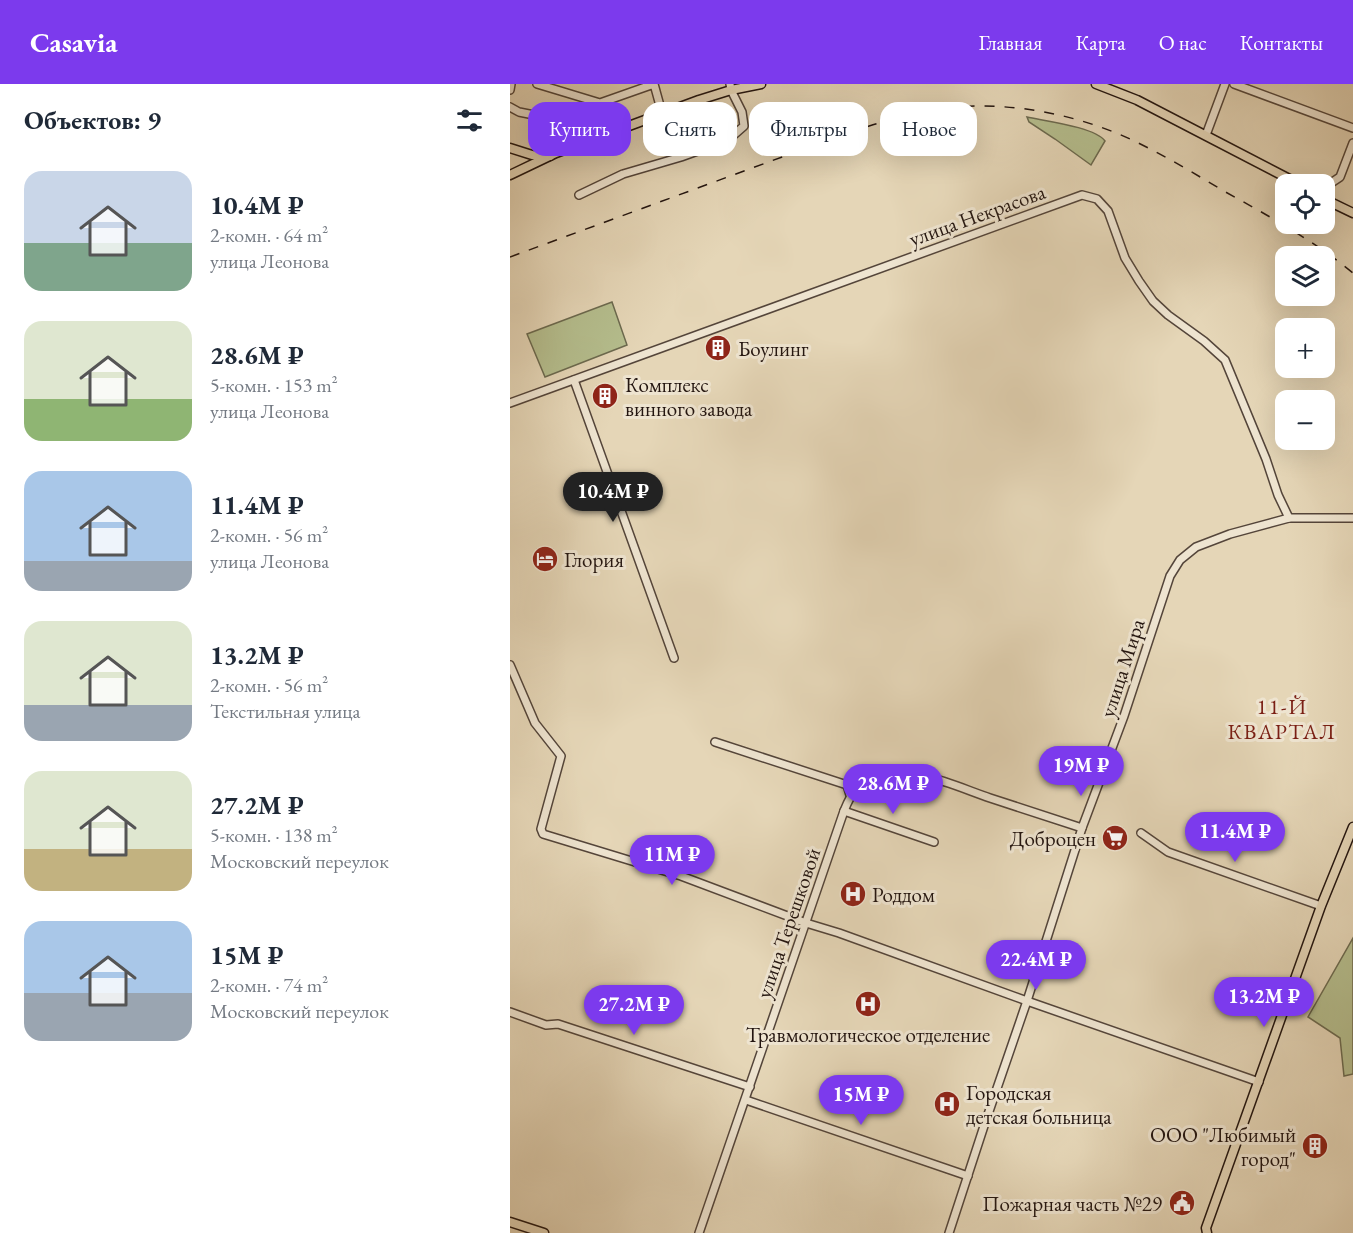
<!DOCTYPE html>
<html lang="ru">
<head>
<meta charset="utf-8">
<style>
	body { margin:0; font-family:"EB Garamond",serif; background:#f2f2f3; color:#1f2937; height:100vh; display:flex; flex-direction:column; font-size:22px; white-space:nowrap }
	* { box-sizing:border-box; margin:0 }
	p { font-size:20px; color:#747a83 }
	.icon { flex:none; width:33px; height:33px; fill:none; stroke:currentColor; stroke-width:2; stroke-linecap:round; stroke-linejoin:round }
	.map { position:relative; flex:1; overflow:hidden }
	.drawer { display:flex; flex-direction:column; background:#fff; width:510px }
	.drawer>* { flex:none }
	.top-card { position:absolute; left:18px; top:18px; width:570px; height:54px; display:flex; gap:12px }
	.tools { position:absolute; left:765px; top:90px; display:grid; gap:12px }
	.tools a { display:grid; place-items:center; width:60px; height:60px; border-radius:12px; background:#fff; box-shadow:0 6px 24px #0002; font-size:30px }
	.price { position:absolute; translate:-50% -51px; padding:0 14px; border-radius:21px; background:#7c3aed; color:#fff; font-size:20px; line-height:39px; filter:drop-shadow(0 2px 3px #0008) }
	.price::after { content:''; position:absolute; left:50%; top:36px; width:18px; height:14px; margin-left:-9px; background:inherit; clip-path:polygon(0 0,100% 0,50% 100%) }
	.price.active { background:#222; color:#fff }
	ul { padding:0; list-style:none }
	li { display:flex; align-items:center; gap:18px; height:150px; padding:0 24px }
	li span { display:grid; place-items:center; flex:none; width:168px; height:120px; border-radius:18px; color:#555 }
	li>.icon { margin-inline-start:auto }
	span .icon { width:72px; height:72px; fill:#fffc; stroke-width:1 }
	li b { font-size:26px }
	h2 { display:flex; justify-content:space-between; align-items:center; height:72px; padding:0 24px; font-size:26px }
	.pill { padding:0 21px; border-radius:18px; background:#fff; box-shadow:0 6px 24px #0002; font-size:21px; line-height:54px }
	.pill.active { background:#7c3aed; color:#fff }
	header { display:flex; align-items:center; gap:36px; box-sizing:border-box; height:84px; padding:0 30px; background:#7c3aed; color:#fff }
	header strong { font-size:28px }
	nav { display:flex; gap:33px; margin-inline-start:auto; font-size:21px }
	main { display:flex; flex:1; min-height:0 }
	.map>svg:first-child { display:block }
</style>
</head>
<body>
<header>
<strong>Casavia</strong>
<nav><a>Главная</a><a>Карта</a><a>О нас</a><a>Контакты</a></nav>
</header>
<main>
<section class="drawer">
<h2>Объектов: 9<svg class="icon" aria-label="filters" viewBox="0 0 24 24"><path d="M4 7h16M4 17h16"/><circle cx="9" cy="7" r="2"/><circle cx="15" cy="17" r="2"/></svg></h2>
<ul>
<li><span style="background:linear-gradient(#c9d6e8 60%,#7fa58c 0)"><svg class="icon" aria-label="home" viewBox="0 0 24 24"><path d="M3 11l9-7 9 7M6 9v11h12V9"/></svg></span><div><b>10.4M ₽</b><p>2-комн. · 64 m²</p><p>улица Леонова</p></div></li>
<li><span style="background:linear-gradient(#dfe7d0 65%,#8fb573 0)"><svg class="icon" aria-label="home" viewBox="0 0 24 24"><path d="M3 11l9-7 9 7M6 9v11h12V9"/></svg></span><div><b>28.6M ₽</b><p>5-комн. · 153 m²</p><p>улица Леонова</p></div></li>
<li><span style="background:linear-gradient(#a9c7e8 75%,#9aa5b1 0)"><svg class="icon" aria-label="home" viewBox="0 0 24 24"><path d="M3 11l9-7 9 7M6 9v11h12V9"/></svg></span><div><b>11.4M ₽</b><p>2-комн. · 56 m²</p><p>улица Леонова</p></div></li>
<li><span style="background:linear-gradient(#dfe7d0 70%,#9aa5b1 0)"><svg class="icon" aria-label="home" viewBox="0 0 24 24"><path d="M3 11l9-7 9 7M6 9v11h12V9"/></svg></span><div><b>13.2M ₽</b><p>2-комн. · 56 m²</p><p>Текстильная улица</p></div></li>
<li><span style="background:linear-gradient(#dfe7d0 65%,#c2b280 0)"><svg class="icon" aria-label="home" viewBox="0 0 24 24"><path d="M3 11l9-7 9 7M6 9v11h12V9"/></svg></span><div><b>27.2M ₽</b><p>5-комн. · 138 m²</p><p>Московский переулок</p></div></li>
<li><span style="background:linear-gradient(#a9c7e8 60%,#9aa5b1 0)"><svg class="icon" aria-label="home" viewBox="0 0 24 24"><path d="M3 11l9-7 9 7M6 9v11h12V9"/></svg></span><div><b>15M ₽</b><p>2-комн. · 74 m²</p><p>Московский переулок</p></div></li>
</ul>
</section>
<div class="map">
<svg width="843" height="1149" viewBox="0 0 843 1149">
	<rect width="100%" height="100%" fill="#e5d6b7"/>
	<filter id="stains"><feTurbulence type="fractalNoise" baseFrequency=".00333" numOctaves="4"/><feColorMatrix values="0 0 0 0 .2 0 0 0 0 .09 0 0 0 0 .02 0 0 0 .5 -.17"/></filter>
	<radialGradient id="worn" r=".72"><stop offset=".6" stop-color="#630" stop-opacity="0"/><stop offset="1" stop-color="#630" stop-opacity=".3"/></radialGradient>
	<g fill="#b5be8e" stroke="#6c6a4f" stroke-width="1.5">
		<path d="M 517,33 C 535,37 585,43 595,57 L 581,81 L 545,55 L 519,38 Z"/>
		<polygon points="102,218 117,261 35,293 17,250"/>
		<polygon points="843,854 843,990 834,992 830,954 798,933"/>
	</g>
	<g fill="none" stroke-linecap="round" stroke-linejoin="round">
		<g stroke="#54453a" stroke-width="10">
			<g id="minor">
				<polyline points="27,0 90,19 144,0 152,29"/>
				<polyline points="724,0 843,44"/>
				<polyline points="0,6 1,0"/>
				<polyline points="0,23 9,28 79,42 89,53"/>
				<polyline points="696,51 715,0"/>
				<polyline points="814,108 818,101 830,93 843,59"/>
				<polyline points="69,111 113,90 171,73 218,56 234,42 232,28 221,6 220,0"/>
				<polyline points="64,296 164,574"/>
				<polyline points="0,319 572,111 587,115 598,127 615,174 629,197 643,217 658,231 694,257 715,276 756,375 768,411 779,434"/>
				<polyline points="0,581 25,639 51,672 31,745 33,750 171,792 296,839 329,849 517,917 749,998"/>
				<polyline points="205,658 337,701 340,711"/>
				<polyline points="334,727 424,758"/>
				<polyline points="631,749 658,768 811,822"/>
				<polyline points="0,928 36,941 48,940 240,1003"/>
				<polyline points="236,1016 458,1092"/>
				<path d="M 189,1149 L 334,727 C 342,707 349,696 372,691 C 408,683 447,703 480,714 C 511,724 542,734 572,744"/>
				<polyline points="439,1149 474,1042 517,917 572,744 614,632 660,492 670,476 686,463 720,450 779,434 843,434"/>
			</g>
		</g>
		<g stroke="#231510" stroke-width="11">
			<g id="major">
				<polyline points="586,0 627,16 789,100"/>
				<polyline points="0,64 22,71 40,72"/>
				<polyline points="0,91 46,69 189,16 221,6 251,0"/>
				<polyline points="814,115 843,129"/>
				<polyline points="0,1138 34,1149"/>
				<polyline points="697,1149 696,1144 811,822 843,743"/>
			</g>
		</g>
		<use href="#minor" stroke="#eee4d0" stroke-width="7"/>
		<use href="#major" stroke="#e5d6b7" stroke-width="8"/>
		<path stroke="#231510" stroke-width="1.5" stroke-dasharray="10 10" stroke-linecap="butt" d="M 0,173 L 340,48 C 369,39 398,29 428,25 C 492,16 561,28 620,55 C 652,70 682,88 712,106 C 757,131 803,156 843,189"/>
	</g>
	<defs>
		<g id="building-disc" transform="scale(1.35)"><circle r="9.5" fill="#8f2418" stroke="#eee4d0"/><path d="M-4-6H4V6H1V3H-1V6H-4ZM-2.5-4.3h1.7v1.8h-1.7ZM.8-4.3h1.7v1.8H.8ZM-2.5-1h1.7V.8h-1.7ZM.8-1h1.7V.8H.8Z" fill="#fff"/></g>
		<g id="hotel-disc" transform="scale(1.35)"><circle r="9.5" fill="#8f2418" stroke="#eee4d0"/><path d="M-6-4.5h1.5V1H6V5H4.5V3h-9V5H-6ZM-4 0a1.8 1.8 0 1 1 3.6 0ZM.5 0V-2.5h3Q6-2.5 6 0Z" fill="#fff"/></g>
		<g id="supermarket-disc" transform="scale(1.35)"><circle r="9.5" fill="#8f2418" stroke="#eee4d0"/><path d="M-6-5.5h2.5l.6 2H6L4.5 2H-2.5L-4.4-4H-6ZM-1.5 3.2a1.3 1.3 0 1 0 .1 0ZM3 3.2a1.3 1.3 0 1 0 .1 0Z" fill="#fff"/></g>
		<g id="hospital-disc" transform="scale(1.35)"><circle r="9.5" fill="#8f2418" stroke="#eee4d0"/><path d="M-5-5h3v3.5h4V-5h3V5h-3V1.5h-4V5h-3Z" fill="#fff"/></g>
		<g id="civic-disc" transform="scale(1.35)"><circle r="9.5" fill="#8f2418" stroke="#eee4d0"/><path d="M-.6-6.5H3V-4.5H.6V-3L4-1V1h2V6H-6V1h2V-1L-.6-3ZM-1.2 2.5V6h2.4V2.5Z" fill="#fff"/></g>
	</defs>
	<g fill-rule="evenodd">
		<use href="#building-disc" x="208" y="264"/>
		<use href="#building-disc" x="95" y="312"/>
		<use href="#hotel-disc" x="35" y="475"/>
		<use href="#supermarket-disc" x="605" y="754"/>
		<use href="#hospital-disc" x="343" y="810"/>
		<use href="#hospital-disc" x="358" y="920"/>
		<use href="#hospital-disc" x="437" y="1020"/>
		<use href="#building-disc" x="805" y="1062"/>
		<use href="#civic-disc" x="672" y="1119"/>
	</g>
	<g text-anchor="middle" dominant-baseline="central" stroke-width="6" stroke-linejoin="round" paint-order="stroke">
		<g font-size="21" fill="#231510" stroke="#eee4d0">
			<text transform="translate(467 131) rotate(-20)">улица Некрасова</text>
			<text transform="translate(612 584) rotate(-72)">улица Мира</text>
			<text transform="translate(278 839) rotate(-71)">улица Терешковой</text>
		</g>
		<g font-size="21" fill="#231510" stroke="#eee4d0" text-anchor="start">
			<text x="228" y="264">Боулинг</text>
			<text x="115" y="300">Комплекс<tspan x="115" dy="24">винного завода</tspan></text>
			<text x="54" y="475">Глория</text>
			<text x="586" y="754" text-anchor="end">Доброцен</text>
			<text x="362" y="810">Роддом</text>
			<text x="358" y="950" text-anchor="middle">Травмологическое отделение</text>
			<text x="456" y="1008">Городская<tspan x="456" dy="24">детская больница</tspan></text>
			<text x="786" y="1050" text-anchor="end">ООО "Любимый<tspan x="786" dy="24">город"</tspan></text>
			<text x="652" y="1119" text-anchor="end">Пожарная часть №29</text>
		</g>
		<g font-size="22" letter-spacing="1.5" fill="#7a1f14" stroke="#eee4d0">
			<text x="772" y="622">11-Й<tspan x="772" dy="25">КВАРТАЛ</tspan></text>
		</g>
	</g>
	<rect width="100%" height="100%" filter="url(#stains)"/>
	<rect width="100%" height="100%" fill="url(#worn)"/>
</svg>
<div class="tools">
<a><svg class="icon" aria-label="locate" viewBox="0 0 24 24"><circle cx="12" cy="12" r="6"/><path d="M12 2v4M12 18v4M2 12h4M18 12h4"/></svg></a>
<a><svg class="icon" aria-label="layers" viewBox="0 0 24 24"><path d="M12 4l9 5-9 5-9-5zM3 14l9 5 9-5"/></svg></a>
<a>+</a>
<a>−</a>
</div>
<b class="price active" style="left:103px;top:439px">10.4M ₽</b>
<b class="price" style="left:571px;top:713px">19M ₽</b>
<b class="price" style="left:383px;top:731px">28.6M ₽</b>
<b class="price" style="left:725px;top:779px">11.4M ₽</b>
<b class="price" style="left:162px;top:802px">11M ₽</b>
<b class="price" style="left:526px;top:907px">22.4M ₽</b>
<b class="price" style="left:754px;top:944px">13.2M ₽</b>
<b class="price" style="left:124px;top:952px">27.2M ₽</b>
<b class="price" style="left:351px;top:1042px">15M ₽</b>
<div class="top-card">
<a class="pill active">Купить</a>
<a class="pill">Снять</a>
<a class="pill">Фильтры</a>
<a class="pill">Новое</a>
</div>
</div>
</main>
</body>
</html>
